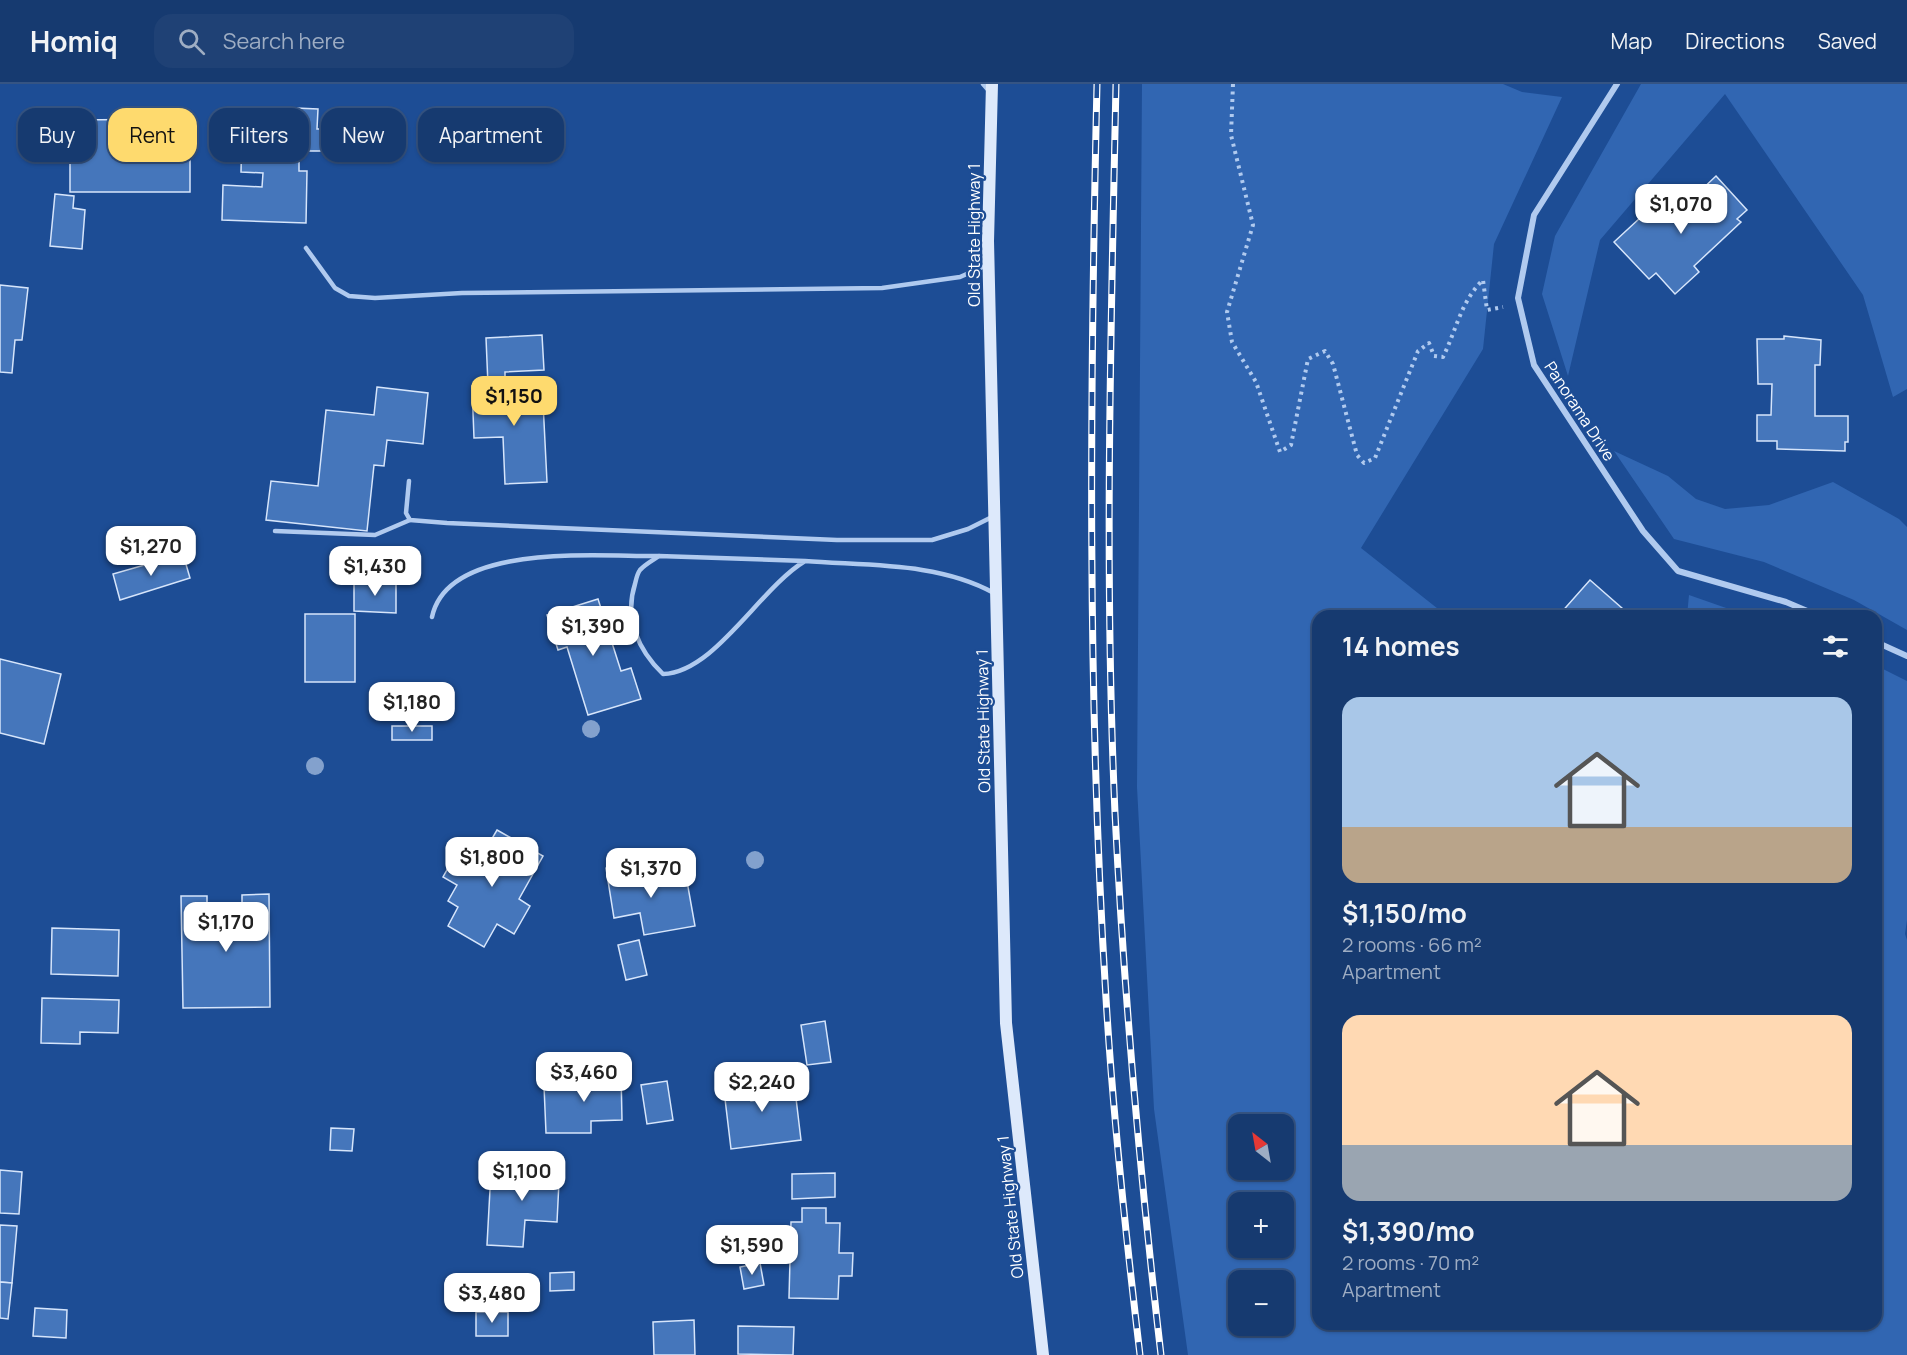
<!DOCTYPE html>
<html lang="en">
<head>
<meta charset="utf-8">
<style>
	body { margin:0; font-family:Manrope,sans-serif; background:#1f4175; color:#f1f3f6; height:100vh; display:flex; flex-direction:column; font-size:22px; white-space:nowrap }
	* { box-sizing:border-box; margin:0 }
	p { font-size:20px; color:#9eadc3 }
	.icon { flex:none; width:33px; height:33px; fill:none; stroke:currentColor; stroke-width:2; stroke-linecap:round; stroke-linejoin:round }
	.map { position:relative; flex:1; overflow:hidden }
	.details { position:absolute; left:1312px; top:526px; width:570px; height:720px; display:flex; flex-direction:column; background:#163a70; border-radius:18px; box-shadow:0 2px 4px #0004,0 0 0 2px #355483 }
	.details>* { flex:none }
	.guide { position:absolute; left:18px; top:24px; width:570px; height:54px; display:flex; gap:12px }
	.needle { width:39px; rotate:329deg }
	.controls { position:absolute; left:1228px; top:1030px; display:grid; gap:12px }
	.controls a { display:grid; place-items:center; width:66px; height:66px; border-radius:12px; background:#163a70; box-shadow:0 2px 4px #0004,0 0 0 2px #355483; font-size:30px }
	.price { position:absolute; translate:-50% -51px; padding:0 14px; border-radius:12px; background:#fff; color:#222; font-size:20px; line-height:39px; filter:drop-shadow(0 2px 3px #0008) }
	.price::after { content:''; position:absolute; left:50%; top:36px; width:18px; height:14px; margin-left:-9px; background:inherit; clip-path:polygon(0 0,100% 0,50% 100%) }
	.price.current { background:#feda6e; color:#111 }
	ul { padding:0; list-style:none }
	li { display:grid; align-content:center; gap:12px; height:318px; padding:0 30px }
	li span { display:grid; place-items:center; height:186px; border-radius:18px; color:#555 }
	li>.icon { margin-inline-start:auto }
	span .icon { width:108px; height:108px; fill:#fffc; stroke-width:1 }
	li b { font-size:26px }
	h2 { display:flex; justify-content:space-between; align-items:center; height:72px; padding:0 30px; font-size:26px }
	.tag { padding:0 21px; border-radius:18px; background:#163a70; box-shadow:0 2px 4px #0004,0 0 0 2px #355483; font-size:21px; line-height:54px }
	.tag.current { background:#feda6e; color:#111 }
	header { display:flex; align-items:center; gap:36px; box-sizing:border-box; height:84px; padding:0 30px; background:#163a70; border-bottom:2px solid #355483 }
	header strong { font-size:28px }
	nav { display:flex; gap:33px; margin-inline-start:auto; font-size:21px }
	.search { width:420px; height:54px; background:#1f4175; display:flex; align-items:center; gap:15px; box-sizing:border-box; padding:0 21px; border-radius:18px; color:#9eadc3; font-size:22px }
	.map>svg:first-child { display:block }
</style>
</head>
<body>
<header>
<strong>Homiq</strong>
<div class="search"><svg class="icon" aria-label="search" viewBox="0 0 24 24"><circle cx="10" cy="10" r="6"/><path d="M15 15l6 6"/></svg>Search here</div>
<nav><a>Map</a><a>Directions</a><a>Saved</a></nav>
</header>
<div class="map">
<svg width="1907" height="1271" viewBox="0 0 1907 1271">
	<rect width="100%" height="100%" fill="#1d4d95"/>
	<g fill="#3166b2" fill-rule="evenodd">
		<path d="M 1142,0 L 1503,0 L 1522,8 L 1562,13 L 1494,160 L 1483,265 L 1361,464 L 1447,532 L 1318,532 L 1318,1240 L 1876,1240 L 1877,582 L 1907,597 L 1907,836 L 1905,850 L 1907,856 L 1907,1271 L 1188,1271 L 1154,1025 L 1137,703 ZM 1239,1041 L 1284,1041 L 1284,1086 L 1239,1086 ZM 1239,1119 L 1284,1119 L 1284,1164 L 1239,1164 ZM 1239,1197 L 1284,1197 L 1284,1242 L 1239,1242 Z"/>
		<polygon points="1641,0 1907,0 1907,305 1893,313 1863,211 1725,10 1600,156 1568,292 1542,210 1555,152"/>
		<polygon points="1614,367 1668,392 1696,415 1725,425 1769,421 1833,398 1899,435 1907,443 1907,546 1854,516 1764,478 1674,455"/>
		<polygon points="1689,511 1749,532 1687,532"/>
	</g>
	<g fill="#4576bb" stroke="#d6e5fb" stroke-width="1.5">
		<polygon points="273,23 318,25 317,45 325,45 325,67 299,67 299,87 307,87 306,139 222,136 223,101 262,103 263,89 241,88 242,48 273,49"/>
		<polygon points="190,35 190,108 70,108 70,36"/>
		<polygon points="1716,92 1747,126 1737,135 1741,138 1694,182 1699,188 1675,210 1656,189 1649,195 1614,158 1667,109 1690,134 1703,121 1695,112"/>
		<polygon points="55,110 74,112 73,124 85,126 82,165 50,162"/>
		<polygon points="0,201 28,204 22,256 15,256 12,289 0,288"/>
		<polygon points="542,251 544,286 505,288 505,300 488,301 486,254"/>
		<polygon points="1784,252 1821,256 1820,281 1815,281 1815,332 1848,332 1848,358 1845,358 1845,367 1777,365 1777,357 1757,357 1757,331 1771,331 1772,300 1758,300 1757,255 1784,255"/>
		<polygon points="542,298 547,398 505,400 503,353 474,354 472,302"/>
		<polygon points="377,303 428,309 423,360 387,356 384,382 374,381 367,447 266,436 271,397 318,402 326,326 374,331"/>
		<polygon points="183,470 190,494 120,516 113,490"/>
		<polygon points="1590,496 1631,532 1559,531"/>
		<polygon points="354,498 396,499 396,529 354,527"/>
		<polygon points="598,515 621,587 631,584 641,615 588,631 567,563 558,566 547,531"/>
		<rect x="305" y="530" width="50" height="68"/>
		<polygon points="0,575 61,590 44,660 0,649"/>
		<polygon points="428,603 429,632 399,633 398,604"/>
		<rect x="392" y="642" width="40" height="14"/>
		<polygon points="497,746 543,772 519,815 530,822 514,850 497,840 484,863 448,842 458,823 448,817 457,801 443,793 456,770 476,782"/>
		<polygon points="634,779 636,794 685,786 695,842 644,851 640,829 614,834 606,784"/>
		<polygon points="269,810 270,923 183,924 181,812 207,812 207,821 242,820 242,811"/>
		<polygon points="52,844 119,846 118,892 51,890"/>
		<polygon points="639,856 647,891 626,896 618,861"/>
		<polygon points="42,914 119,916 118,949 80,948 80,960 41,959"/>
		<polygon points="825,937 831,978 807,981 801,941"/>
		<polygon points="584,988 621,988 622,1036 591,1037 591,1049 546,1049 544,1002 584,1001"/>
		<polygon points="793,989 801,1056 731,1065 723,998 748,995 751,1017 767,1015 764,993"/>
		<polygon points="667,997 673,1036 647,1040 641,1001"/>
		<polygon points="331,1044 354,1045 352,1067 330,1066"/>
		<polygon points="534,1077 560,1078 557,1138 525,1136 523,1163 487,1161 491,1087 534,1089"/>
		<polygon points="0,1086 22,1088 19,1130 0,1129"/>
		<polygon points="835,1089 835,1113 792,1115 792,1090"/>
		<polygon points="802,1124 826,1124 826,1139 840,1139 839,1169 853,1169 852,1192 839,1192 838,1215 789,1214 791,1138 802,1138"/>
		<polygon points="0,1141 17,1142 12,1199 0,1198"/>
		<polygon points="760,1179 764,1201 744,1205 740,1183"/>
		<polygon points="574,1188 574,1206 550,1207 550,1189"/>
		<polygon points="0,1198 12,1199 8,1235 0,1234"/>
		<polygon points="35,1224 67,1226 66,1254 33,1252"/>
		<rect x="476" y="1228" width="32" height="24"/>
		<polygon points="694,1236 695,1271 654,1271 653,1238"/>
		<polygon points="738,1242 794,1243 793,1271 738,1270"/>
	</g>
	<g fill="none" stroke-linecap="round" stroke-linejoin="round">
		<path stroke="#b0caef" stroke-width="4" stroke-dasharray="3 4.5" stroke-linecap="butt" d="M 1233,0 L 1231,51 L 1253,141 L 1227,228 L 1232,258 L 1256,298 L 1280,368 L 1291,361 L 1308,275 L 1325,267 L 1333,280 L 1357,371 L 1364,379 L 1375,374 L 1418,267 L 1429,259 L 1434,272 L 1443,273 C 1456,247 1461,217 1483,196 L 1487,226 L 1503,223"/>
		<g stroke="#b0caef" stroke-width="4.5">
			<polyline points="983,0 990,8"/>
			<polyline points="306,164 335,204 349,212 375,214 462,209 882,204 960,193 987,181"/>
			<polyline points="409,397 406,429 410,436 447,439 837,456 932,456 968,445 992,433"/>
			<polyline points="275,447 375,451 410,436"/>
			<path d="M 805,477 L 659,472 C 653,476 644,481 640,486 C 637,490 636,496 635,500 C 624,534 638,566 663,590 C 715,588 759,505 805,477 C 867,482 938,478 994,509"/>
			<path d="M 432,533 C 448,457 601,473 659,472"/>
		</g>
		<g stroke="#b0caef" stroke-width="6">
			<polyline points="1617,0 1534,131 1518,214 1534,281 1643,447 1678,487 1786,518 1819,532"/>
			<polyline points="1876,558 1907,572"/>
		</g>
		<polyline stroke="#dde9fb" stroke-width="12" points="992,0 988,157 1006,939 1043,1271"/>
		<g stroke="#fff" stroke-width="7">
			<g id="rail">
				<path d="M 1097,0 C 1090,305 1087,610 1106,914 C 1113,1033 1126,1153 1140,1271"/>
				<path d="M 1116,0 C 1111,243 1104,487 1115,729 C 1124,910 1140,1091 1161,1271"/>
			</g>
		</g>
		<use href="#rail" stroke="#1d4d95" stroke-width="4.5" stroke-dasharray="14" stroke-linecap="butt"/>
	</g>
	<g fill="#83a1cd">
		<circle cx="591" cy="645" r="9"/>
		<circle cx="315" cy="682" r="9"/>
		<circle cx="755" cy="776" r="9"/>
	</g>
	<g text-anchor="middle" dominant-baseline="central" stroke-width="4.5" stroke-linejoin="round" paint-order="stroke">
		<g font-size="16" fill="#fff" stroke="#1d4d95">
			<text transform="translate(974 151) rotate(-90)">Old State Highway 1</text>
			<text transform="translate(1580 327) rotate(57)">Panorama Drive</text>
			<text transform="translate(983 637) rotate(-91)">Old State Highway 1</text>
			<text transform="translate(1010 1123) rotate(-96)">Old State Highway 1</text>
		</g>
	</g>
</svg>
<div class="controls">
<a><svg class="needle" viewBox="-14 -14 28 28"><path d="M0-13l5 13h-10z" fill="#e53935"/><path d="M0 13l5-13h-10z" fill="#9eadc3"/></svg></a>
<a>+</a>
<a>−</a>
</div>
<b class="price" style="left:1681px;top:151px">$1,070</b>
<b class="price current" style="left:514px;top:343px">$1,150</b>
<b class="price" style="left:151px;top:493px">$1,270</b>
<b class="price" style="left:375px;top:513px">$1,430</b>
<b class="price" style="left:593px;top:573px">$1,390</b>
<b class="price" style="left:412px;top:649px">$1,180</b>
<b class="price" style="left:492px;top:804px">$1,800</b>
<b class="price" style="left:651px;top:815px">$1,370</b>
<b class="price" style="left:226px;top:869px">$1,170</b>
<b class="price" style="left:584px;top:1019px">$3,460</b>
<b class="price" style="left:762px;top:1029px">$2,240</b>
<b class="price" style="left:522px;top:1118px">$1,100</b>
<b class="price" style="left:752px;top:1192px">$1,590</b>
<b class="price" style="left:492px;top:1240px">$3,480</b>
<div class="guide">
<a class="tag">Buy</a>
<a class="tag current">Rent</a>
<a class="tag">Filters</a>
<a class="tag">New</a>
<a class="tag">Apartment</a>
</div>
<section class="details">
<h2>14 homes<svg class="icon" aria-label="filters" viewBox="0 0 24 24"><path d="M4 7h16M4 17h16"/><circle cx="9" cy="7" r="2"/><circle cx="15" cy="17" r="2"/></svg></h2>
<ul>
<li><span style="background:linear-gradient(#a9c7e8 70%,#b9a48a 0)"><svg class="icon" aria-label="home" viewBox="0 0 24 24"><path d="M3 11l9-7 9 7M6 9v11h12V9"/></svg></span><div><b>$1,150/mo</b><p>2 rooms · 66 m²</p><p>Apartment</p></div></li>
<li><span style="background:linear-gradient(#ffd9b3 70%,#9aa5b1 0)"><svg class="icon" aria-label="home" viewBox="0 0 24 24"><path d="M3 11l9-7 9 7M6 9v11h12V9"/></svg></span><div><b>$1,390/mo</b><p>2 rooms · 70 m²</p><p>Apartment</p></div></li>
</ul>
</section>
</div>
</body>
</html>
